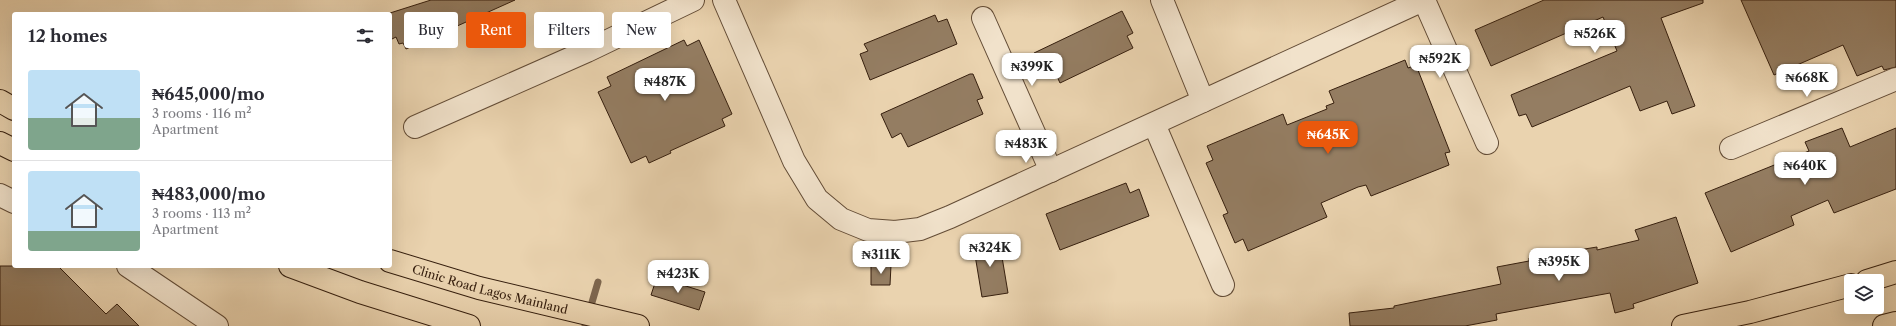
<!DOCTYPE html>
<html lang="en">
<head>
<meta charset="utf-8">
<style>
	body { margin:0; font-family:"Libre Caslon Text",serif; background:#f2f2f3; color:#2b2b33; height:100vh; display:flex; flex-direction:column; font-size:15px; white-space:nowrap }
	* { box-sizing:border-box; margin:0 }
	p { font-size:13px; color:#7c7c81 }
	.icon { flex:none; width:22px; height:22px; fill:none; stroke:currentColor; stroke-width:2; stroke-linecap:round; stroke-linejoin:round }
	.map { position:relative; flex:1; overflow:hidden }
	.details { position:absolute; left:12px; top:12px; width:380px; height:256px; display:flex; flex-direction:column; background:#fff; border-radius:4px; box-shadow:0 4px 16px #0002 }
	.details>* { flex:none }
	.banner { position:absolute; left:404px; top:12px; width:380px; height:36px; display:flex; gap:8px }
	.fabs { position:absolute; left:1844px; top:274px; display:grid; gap:8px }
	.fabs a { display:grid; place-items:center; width:40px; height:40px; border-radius:4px; background:#fff; box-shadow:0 4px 16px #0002; font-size:20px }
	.price { position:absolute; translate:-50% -34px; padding:0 9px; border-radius:8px; background:#fff; color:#222; font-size:13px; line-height:26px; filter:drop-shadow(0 1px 2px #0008) }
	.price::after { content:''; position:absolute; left:50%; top:24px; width:12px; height:9px; margin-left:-6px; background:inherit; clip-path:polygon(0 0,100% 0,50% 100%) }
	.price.active { background:#ea580c; color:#fff }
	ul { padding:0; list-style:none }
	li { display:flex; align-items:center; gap:12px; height:100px; padding:0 16px }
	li+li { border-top:1px solid #e1e1e2 }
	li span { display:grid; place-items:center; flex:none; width:112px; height:80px; border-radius:4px; color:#555 }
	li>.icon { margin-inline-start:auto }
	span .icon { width:48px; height:48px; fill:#fffc; stroke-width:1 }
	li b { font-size:17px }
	h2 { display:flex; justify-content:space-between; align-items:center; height:48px; padding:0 16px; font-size:17px }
	.chip { padding:0 14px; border-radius:4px; background:#fff; box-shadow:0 4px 16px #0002; font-size:14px; line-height:36px }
	.chip.active { background:#ea580c; color:#fff }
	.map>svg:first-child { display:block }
</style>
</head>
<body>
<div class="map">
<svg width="1896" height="326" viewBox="0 0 1896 326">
	<rect width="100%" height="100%" fill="#ead3af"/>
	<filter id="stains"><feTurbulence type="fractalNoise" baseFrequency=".005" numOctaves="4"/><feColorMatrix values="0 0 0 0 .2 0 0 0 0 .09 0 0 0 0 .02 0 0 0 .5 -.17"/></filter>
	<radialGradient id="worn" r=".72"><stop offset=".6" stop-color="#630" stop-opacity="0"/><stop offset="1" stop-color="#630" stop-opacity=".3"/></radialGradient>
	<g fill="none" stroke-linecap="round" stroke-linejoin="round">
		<polyline stroke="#7d664e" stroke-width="7" points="585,326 598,282"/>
	</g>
	<g fill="#947d62" stroke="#361f0e">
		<polygon points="431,0 515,0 406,49 403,43 399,44 396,37 390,40 390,13"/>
		<polygon points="1544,0 1703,0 1703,3 1661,18 1695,106 1672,114 1667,101 1640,111 1630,86 1532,127 1526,114 1519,116 1511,95 1617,51 1603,17 1491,66 1475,30"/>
		<polygon points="1741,0 1896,0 1896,67 1884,70 1882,66 1857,76 1843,45 1774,75"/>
		<polygon points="1122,11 1133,33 1127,36 1133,48 1060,83 1054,70 1045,74 1034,53"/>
		<polygon points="935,15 938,22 947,19 957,44 870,80 860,54 868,51 864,44"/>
		<polygon points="684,40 687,46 699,40 732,114 722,119 725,126 670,151 671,153 649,163 646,156 631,163 598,92 611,86 607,77"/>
		<polygon points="1405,60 1408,68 1416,65 1450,152 1445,153 1449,165 1371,196 1366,185 1358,187 1321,203 1327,217 1248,251 1243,239 1235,243 1223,215 1228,213 1206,163 1213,160 1207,146 1283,114 1287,125 1327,109 1326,106 1334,103 1329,91"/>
		<polygon points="970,74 973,74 983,98 977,100 983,114 908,147 901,133 892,138 881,114"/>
		<polygon points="1842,128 1850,147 1896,128 1896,189 1834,213 1828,200 1791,216 1794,225 1731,252 1705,193 1809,151 1805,142"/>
		<polygon points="1126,183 1130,193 1139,189 1149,216 1060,250 1046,214"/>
		<polygon points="1676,217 1698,283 1633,304 1634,308 1615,313 1610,293 1496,314 1497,320 1465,326 1350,326 1349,313 1394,308 1394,306 1501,284 1497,267 1529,261 1529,258 1597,247 1597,250 1639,240 1635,230"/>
		<polygon points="999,239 1008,293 982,297 973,243"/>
		<polygon points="871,264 891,265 890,285 871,285"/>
		<polygon points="0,266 58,266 106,314 117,304 139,326 0,326"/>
		<polygon points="657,277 705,292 699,310 651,295"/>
	</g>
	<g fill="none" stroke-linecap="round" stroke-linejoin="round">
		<g stroke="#634c36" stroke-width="24">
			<g id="minor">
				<polyline points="724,0 794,161 817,199 841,219 868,230 895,232 920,229 950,217 1423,0"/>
				<polyline points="1162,0 1203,101"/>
				<polyline points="1424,0 1487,143"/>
				<polyline points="983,18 1051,171"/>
				<polyline points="1154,124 1223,285"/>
				<polyline points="415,127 587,51 693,0"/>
				<polyline points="1731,148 1896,79"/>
				<polyline points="0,195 14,202"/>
				<polyline points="128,266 217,326"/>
			</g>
		</g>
		<g stroke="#361f0e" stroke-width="24">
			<g id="primary">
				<polyline points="0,101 14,109"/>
				<polyline points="0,143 14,150"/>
				<path id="s1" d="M 390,261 L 479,288 L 638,326"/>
				<polyline points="290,266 360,292 469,326"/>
				<polyline points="1867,281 1896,272"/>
				<polyline points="1683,326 1750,312 1851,285"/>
				<polyline points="1884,326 1896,323"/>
			</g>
		</g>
		<use href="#minor" stroke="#f1e2cb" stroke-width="22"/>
		<use href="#primary" stroke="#ead3af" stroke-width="22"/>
	</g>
	<g text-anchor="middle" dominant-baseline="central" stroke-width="4" stroke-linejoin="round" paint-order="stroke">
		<g font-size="12" fill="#361f0e" stroke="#f1e2cb">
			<text stroke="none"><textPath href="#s1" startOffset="104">Clinic Road Lagos Mainland</textPath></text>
		</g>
	</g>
	<rect width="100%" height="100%" filter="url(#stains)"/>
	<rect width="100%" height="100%" fill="url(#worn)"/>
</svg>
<div class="fabs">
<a><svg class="icon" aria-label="layers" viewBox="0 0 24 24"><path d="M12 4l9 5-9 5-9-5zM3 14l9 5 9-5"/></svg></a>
</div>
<b class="price" style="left:1595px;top:54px">₦526K</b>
<b class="price" style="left:1440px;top:79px">₦592K</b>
<b class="price" style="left:1032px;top:87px">₦399K</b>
<b class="price" style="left:1807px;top:98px">₦668K</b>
<b class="price" style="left:665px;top:102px">₦487K</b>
<b class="price active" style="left:1328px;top:155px">₦645K</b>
<b class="price" style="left:1026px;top:164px">₦483K</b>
<b class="price" style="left:1805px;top:186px">₦640K</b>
<b class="price" style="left:990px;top:268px">₦324K</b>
<b class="price" style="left:881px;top:275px">₦311K</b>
<b class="price" style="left:1559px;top:282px">₦395K</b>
<b class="price" style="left:678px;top:294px">₦423K</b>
<div class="banner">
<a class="chip">Buy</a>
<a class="chip active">Rent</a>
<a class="chip">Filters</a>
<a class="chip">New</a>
</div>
<section class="details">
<h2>12 homes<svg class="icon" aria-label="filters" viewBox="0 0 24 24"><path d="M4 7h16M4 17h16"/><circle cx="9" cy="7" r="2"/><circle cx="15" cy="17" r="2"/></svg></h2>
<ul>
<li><span style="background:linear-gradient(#bfe0f5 60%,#7fa58c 0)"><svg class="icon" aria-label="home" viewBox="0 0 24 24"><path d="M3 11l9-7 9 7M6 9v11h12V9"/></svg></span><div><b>₦645,000/mo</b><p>3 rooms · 116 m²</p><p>Apartment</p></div></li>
<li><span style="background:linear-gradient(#bfe0f5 75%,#7fa58c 0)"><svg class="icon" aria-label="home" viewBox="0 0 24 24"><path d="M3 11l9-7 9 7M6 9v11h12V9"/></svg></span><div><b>₦483,000/mo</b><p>3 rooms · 113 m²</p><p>Apartment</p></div></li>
</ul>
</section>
</div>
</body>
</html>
